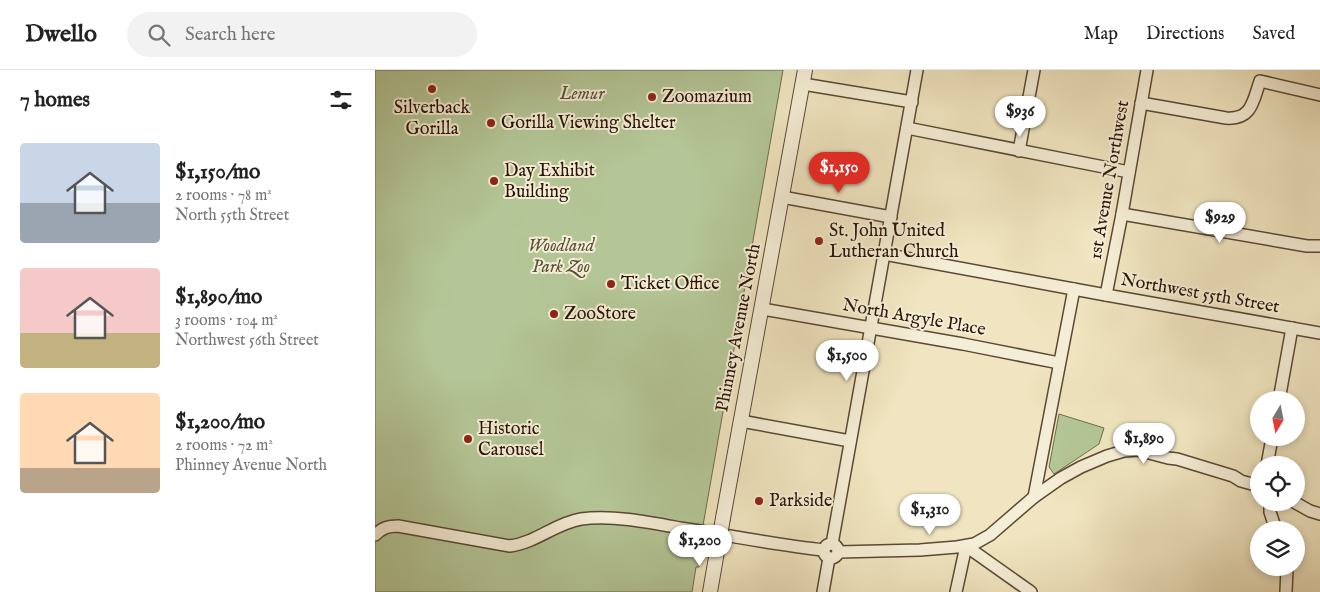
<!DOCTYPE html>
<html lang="en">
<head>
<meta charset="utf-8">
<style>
	body { margin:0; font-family:"IM FELL English",serif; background:#f2f2f2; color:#222; height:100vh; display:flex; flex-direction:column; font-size:19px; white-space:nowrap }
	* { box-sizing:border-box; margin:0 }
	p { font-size:16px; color:#767676 }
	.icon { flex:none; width:28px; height:28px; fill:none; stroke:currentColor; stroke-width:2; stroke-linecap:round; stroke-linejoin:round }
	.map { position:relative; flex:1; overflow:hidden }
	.drawer { display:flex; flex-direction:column; background:#fff; width:375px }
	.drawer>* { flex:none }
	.needle { width:32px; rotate:190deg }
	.fabs { position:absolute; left:875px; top:321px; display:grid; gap:10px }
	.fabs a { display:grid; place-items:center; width:55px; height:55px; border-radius:50%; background:#fff; box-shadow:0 2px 8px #0003; font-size:25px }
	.price { position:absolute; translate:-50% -42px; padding:0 11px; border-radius:18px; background:#fff; color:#222; font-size:16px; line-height:32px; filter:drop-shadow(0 1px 2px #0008) }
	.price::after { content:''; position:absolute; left:50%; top:30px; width:15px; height:11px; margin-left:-8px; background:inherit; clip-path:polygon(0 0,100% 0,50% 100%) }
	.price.current { background:#d93025; color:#fff }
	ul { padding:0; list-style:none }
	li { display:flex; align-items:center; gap:15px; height:125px; padding:0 20px }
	li span { display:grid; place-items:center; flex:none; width:140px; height:100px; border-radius:5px; color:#555 }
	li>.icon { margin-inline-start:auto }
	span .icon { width:60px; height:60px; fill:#fffc; stroke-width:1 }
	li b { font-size:21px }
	h2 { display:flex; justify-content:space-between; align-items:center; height:60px; padding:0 20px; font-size:21px }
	header { display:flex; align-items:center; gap:30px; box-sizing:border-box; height:70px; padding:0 25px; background:#fff; border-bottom:1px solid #e0e0e0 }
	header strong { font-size:24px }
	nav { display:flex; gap:28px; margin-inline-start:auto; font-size:18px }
	.search { width:350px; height:45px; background:#f2f2f2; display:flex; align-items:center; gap:12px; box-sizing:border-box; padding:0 18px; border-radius:28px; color:#767676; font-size:19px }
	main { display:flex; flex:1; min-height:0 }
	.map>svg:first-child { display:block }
</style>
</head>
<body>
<header>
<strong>Dwello</strong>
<div class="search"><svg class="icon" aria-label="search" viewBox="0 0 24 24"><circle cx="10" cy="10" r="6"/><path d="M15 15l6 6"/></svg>Search here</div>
<nav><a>Map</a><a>Directions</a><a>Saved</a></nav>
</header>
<main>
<section class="drawer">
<h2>7 homes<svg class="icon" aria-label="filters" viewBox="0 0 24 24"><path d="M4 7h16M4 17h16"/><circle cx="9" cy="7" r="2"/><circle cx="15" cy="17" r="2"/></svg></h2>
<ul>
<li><span style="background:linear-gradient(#c9d6e8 60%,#9aa5b1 0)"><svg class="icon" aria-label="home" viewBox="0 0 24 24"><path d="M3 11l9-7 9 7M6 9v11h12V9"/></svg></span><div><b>$1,150/mo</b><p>2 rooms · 78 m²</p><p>North 55th Street</p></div></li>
<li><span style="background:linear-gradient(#f6c9c9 65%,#c2b280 0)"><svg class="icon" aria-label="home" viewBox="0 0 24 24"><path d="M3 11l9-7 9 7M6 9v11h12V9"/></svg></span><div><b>$1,890/mo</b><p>3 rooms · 104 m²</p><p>Northwest 56th Street</p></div></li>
<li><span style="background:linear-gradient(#ffd9b3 75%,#b9a48a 0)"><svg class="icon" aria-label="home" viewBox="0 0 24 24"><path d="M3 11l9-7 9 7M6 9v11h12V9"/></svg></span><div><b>$1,200/mo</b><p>2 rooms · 72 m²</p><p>Phinney Avenue North</p></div></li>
</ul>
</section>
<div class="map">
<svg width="945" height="522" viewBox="0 0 945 522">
	<rect width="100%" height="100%" fill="#f0e5c0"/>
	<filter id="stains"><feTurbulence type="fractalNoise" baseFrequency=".004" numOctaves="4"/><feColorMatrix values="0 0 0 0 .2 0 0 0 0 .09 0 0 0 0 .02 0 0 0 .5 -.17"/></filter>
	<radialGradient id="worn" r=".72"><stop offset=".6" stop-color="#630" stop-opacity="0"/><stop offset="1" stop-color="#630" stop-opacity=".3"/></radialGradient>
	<g fill="#b4c697" stroke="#6e6c4e">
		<polygon points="0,0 408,0 326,467 328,467 324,497 321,497 317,522 0,522"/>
		<polygon points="684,344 729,358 724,374 679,404 674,397"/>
	</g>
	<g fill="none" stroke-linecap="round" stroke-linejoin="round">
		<g stroke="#5b4834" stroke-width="14">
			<g id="minor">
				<polyline points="428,14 537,32"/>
				<path d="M 766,33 L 851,48 C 877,50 878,31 885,11 L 945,25"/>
				<polyline points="532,58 754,102"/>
				<polyline points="644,81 659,0"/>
				<polyline points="407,127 516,147"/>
				<polyline points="747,144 932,176 945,176"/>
				<polyline points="509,184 731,225 945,263"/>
				<polyline points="731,225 747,144 772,0"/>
				<polyline points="387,239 588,274 684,293"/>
				<polyline points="904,330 917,258"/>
				<polyline points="366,351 475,371"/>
				<polyline points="892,395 897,368"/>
				<polyline points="659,427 699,219"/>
				<polyline points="895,432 895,442 901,460"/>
				<polyline points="919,432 935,441 945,444"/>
				<path d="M 0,465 C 7,458 13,456 23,456 L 135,476 C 160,473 181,453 206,449 C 238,445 273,452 305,458 C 353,465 401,475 449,480"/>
				<circle cx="456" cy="481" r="7"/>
				<polyline points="457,474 542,0"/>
				<polyline points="591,476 656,522"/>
				<polyline points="463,482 545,480 582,477 599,474 615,465 659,427 686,408 706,397 732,386 749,381 763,380 793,388 802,389 858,406 866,411 884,416"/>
				<polyline points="448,522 454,488"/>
				<polyline points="581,522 591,476"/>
				<polyline points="911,522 912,498"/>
			</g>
		</g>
		<g stroke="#5b4834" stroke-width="16">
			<g id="tertiary">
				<polyline points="348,448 430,0"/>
				<polyline points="335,522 343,476"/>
			</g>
		</g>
		<use href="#minor" stroke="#f5eed6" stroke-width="11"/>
		<use href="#tertiary" stroke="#f5eed6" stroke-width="14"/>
		<g stroke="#5b4834" stroke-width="16" stroke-linecap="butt">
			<polyline id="tertiary-bridge" points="343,476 348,448"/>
		</g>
		<use href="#tertiary-bridge" stroke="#f5eed6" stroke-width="14"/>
	</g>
	<g fill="#8f2418" stroke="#f5eed6" stroke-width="2">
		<circle cx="57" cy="19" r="5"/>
		<circle cx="277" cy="27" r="5"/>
		<circle cx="116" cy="53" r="5"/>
		<circle cx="119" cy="111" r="5"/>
		<circle cx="444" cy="171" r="5"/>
		<circle cx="236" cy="214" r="5"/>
		<circle cx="179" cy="244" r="5"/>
		<circle cx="93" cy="369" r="5"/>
		<circle cx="384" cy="431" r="5"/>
	</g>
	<g text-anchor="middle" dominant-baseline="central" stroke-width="4" stroke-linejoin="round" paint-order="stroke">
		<g font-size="18" font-style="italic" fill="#5a5238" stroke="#f5eed6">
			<text x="207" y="24">Lemur</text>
			<text x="186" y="176">Woodland<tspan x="186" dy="21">Park Zoo</tspan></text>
		</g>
		<g font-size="18" fill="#291305" stroke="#f5eed6" text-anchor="start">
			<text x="287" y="27">Zoomazium</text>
			<text x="57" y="38" text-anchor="middle">Silverback<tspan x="57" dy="21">Gorilla</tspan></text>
			<text x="126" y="53">Gorilla Viewing Shelter</text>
			<text x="129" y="101">Day Exhibit<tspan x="129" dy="21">Building</tspan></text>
			<text x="454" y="161">St. John United<tspan x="454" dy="21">Lutheran Church</tspan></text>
			<text x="246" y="214">Ticket Office</text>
			<text x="189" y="244">ZooStore</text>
			<text x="103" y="359">Historic<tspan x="103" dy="21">Carousel</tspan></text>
			<text x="394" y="431">Parkside</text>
		</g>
		<g font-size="18" fill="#291305" stroke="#f5eed6">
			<text transform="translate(735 110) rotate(-80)">1st Avenue Northwest</text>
			<text transform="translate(825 224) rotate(10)">Northwest 55th Street</text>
			<text transform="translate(539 248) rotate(10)">North Argyle Place</text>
			<text transform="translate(364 258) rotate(-79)">Phinney Avenue North</text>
		</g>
	</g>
	<rect width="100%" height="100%" filter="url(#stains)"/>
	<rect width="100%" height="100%" fill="url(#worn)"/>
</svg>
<div class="fabs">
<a><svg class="needle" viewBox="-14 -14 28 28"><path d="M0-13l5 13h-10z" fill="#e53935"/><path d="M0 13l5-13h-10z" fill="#767676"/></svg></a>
<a><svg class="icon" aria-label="locate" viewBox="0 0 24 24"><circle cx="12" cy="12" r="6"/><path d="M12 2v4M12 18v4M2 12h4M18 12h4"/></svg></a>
<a><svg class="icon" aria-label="layers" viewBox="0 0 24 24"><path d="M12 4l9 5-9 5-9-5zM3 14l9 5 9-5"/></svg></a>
</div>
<b class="price" style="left:645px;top:68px">$936</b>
<b class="price current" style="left:464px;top:124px">$1,150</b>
<b class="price" style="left:845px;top:174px">$929</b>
<b class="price" style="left:472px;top:312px">$1,500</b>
<b class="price" style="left:769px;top:395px">$1,890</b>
<b class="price" style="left:555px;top:466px">$1,310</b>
<b class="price" style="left:325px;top:497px">$1,200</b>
</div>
</main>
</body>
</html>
